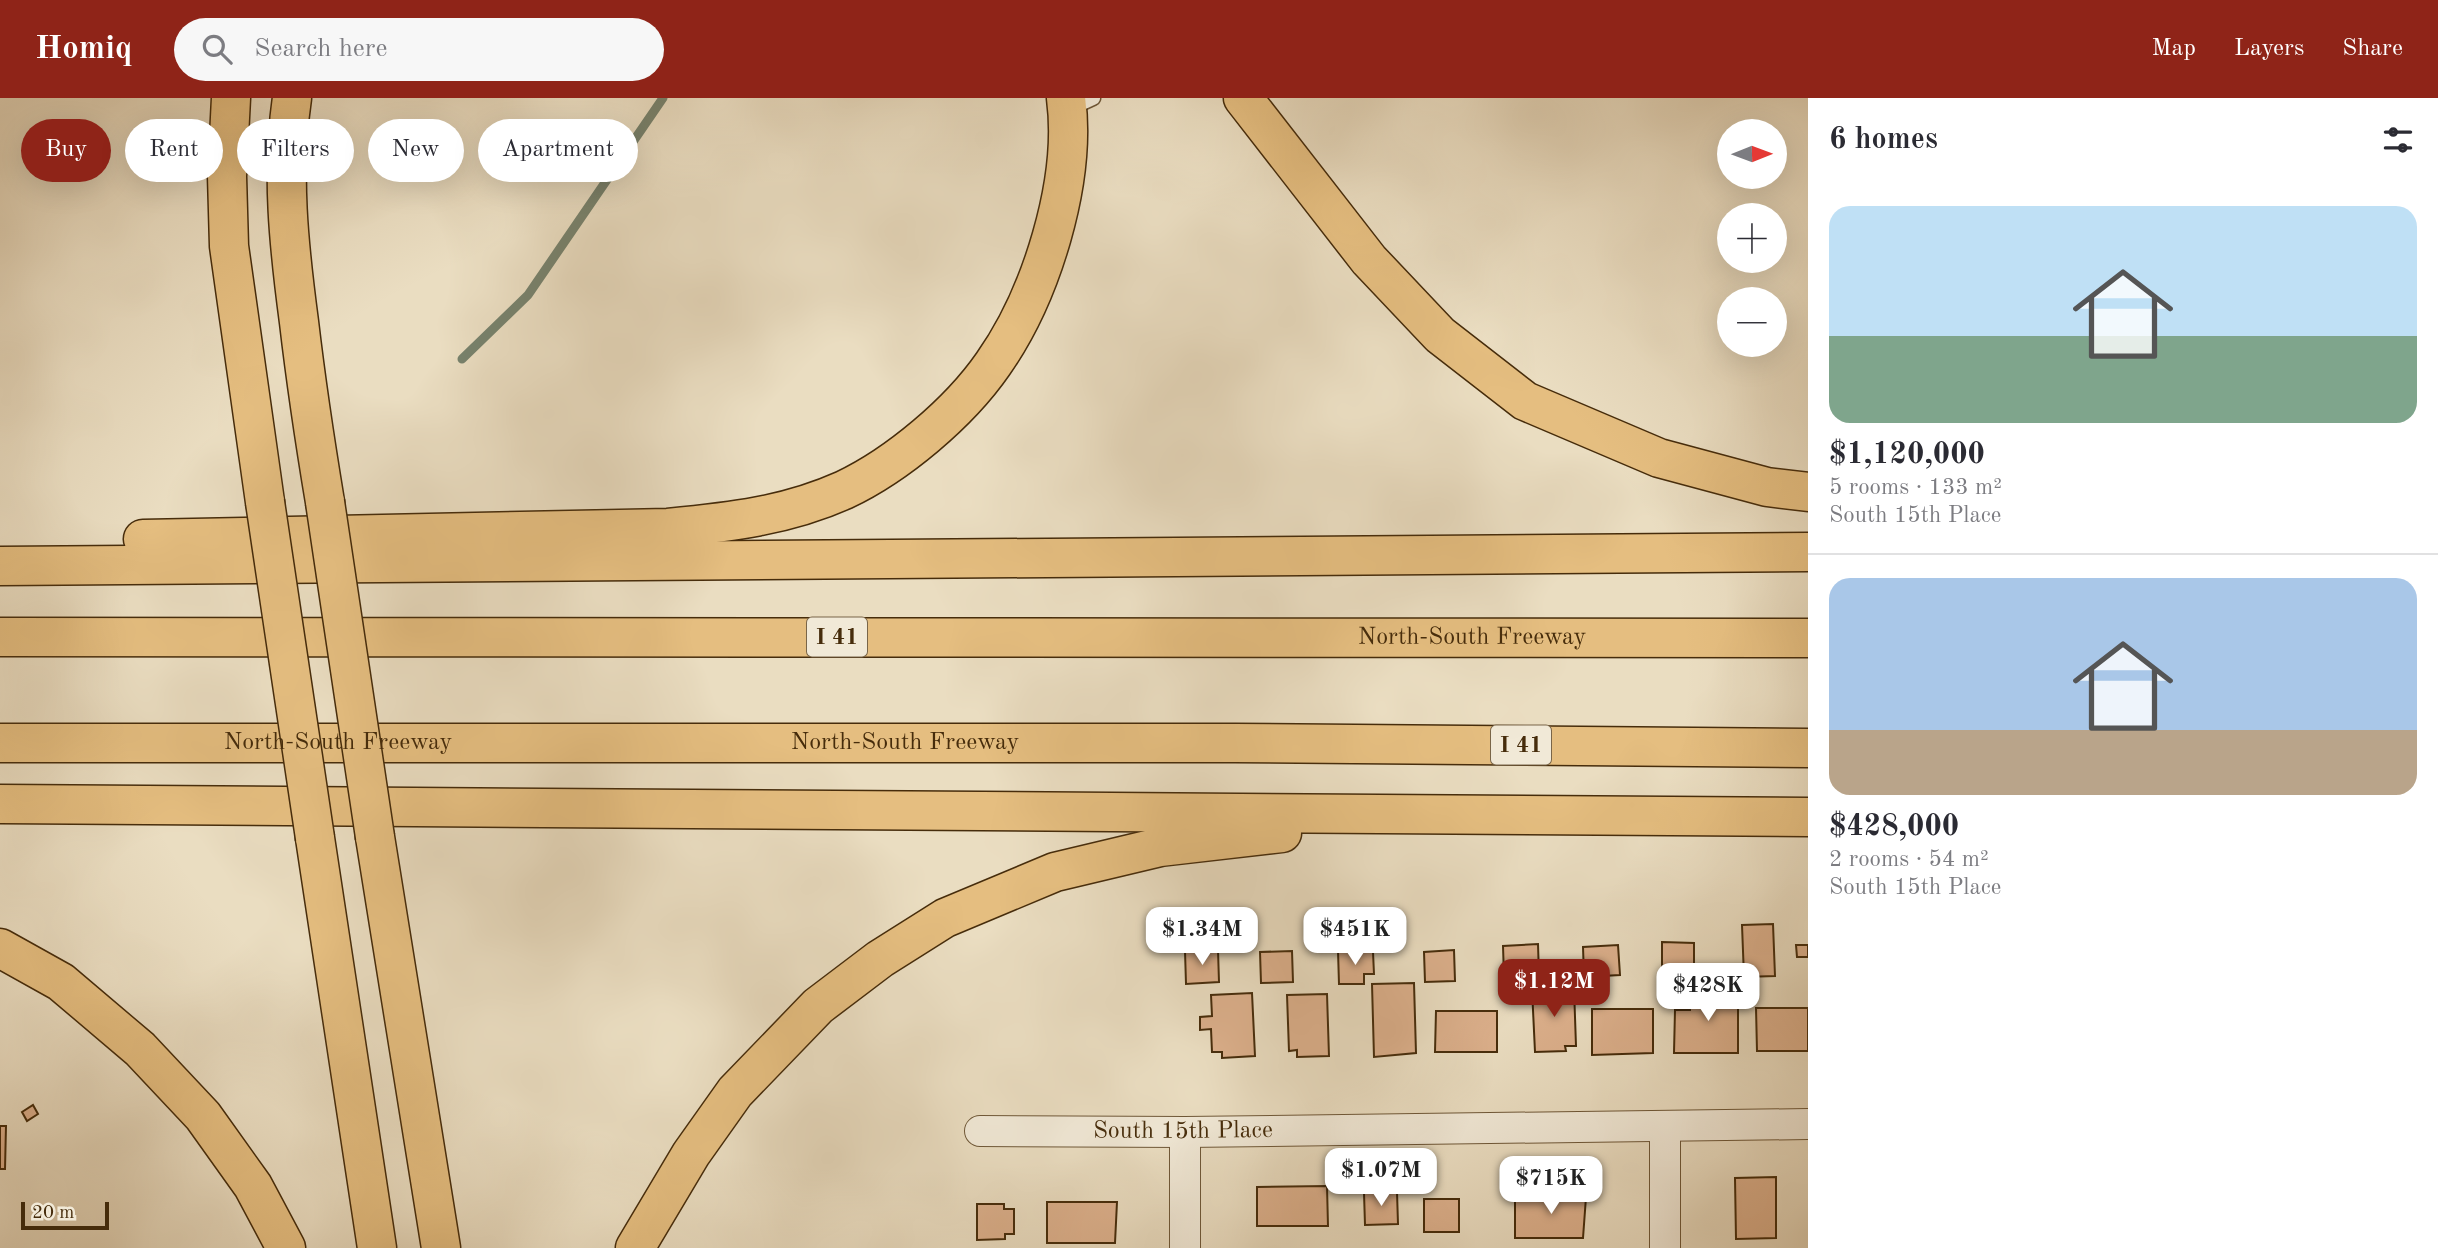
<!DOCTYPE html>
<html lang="en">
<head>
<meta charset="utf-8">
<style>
	body { margin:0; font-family:"Old Standard TT",serif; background:#f7f7f7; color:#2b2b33; height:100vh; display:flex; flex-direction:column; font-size:26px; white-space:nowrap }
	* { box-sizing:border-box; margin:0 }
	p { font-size:23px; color:#7c7c81 }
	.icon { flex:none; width:38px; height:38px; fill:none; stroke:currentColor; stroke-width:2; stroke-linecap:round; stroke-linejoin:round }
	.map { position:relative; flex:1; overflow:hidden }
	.panel { display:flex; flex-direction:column; background:#fff; width:630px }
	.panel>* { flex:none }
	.guide { position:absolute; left:21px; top:21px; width:665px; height:63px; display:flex; gap:14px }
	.needle { width:46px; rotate:89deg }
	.fabs { position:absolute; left:1717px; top:21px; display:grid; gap:14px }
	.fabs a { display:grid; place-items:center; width:70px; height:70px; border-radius:50%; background:#fff; box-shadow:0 7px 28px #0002; font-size:35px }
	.scale { position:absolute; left:21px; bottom:18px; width:88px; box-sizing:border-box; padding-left:7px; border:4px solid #462c0b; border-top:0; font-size:19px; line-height:24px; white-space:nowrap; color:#462c0b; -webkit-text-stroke:5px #f1e9d7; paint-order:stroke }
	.price { position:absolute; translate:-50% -60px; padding:0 16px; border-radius:14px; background:#fff; color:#222; font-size:23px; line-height:46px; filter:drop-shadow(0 2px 4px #0008) }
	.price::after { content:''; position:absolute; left:50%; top:42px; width:21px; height:16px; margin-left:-10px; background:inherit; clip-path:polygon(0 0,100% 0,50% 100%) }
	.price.selected { background:#8f2418; color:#fff }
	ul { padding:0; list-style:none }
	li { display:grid; align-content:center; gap:14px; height:371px; padding:0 21px }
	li+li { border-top:2px solid #e1e1e2 }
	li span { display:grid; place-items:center; height:217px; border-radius:21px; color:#555 }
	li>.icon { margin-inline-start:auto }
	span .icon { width:126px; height:126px; fill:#fffc; stroke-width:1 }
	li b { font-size:30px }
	h2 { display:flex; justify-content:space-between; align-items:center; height:84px; padding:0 21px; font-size:30px }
	.pill { padding:0 24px; border-radius:32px; background:#fff; box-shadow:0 7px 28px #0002; font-size:24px; line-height:63px }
	.pill.selected { background:#8f2418; color:#fff }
	header { display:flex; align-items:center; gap:42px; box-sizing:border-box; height:98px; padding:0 35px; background:#8f2418; color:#fff }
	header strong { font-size:33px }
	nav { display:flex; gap:38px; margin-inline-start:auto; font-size:24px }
	.search { width:490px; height:63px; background:#f7f7f7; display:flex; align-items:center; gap:18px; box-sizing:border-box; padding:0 24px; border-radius:38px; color:#7c7c81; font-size:26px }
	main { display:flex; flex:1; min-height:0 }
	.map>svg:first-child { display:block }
</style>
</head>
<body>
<header>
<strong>Homiq</strong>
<div class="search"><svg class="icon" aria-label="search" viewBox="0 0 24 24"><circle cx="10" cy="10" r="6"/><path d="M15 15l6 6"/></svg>Search here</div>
<nav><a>Map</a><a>Layers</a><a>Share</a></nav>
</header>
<main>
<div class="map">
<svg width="1808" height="1150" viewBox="0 0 1808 1150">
	<rect width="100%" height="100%" fill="#eaddc1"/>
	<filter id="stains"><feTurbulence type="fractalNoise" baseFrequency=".00286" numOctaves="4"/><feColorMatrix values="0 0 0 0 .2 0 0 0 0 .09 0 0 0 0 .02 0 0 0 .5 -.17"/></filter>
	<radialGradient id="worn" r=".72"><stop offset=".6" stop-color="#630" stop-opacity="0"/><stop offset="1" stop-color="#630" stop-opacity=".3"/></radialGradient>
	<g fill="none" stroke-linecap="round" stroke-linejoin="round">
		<polyline stroke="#77826d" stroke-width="9" points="462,261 528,197 663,0"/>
	</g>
	<g fill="#dcb08c" stroke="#462c0b" stroke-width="2">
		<polygon points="1773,826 1775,878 1744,879 1742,827"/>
		<polygon points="1662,844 1694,845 1694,877 1662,877"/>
		<polygon points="1538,846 1539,878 1504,879 1503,848"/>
		<polygon points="1618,847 1620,877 1584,879 1583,849"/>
		<polygon points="1796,847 1808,847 1808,859 1797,859"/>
		<polygon points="1218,852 1219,884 1186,886 1185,853"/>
		<polygon points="1454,852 1455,883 1425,884 1424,854"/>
		<polygon points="1292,853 1293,884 1261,885 1260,854"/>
		<polygon points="1338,853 1373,854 1374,876 1364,876 1364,886 1339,886"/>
		<polygon points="1414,885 1416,955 1374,959 1372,886"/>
		<polygon points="1574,890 1576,948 1565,948 1566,953 1535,954 1532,891"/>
		<polygon points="1690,892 1738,892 1738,955 1674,955 1675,912 1690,912"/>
		<polygon points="1252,895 1255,958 1222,960 1222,954 1212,954 1211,931 1200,932 1200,919 1212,918 1211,897"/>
		<polygon points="1327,896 1329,958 1297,959 1297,952 1289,953 1287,897"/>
		<polygon points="1756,910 1808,910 1808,953 1757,953"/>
		<polygon points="1592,911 1653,911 1653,955 1592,957"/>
		<polygon points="1436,913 1497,913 1497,954 1435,954"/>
		<polygon points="33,1007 38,1016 27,1023 22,1014"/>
		<polygon points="0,1028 6,1028 5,1071 0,1071"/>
		<polygon points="1776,1079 1776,1140 1736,1141 1735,1080"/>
		<polygon points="1327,1088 1328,1128 1257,1128 1257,1089"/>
		<polygon points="1545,1091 1576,1091 1575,1099 1586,1099 1583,1140 1515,1140 1515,1100 1545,1100"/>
		<polygon points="1397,1094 1398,1126 1365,1127 1364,1095"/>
		<rect x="1424" y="1101" width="35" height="33"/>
		<polygon points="1047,1104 1117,1104 1115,1145 1047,1145"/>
		<polygon points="977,1106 1004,1106 1004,1111 1014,1111 1014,1136 1005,1136 1005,1141 977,1142"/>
	</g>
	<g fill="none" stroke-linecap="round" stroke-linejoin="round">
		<g stroke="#6f5838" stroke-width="17">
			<polyline id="service" points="1069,11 1093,0"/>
		</g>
		<g stroke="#6f5838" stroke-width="32">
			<g id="minor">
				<polyline points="1665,1029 1665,1150"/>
				<path id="s1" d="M 980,1033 L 1185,1034 L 1808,1026"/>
				<polyline points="1185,1034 1185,1150"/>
			</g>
		</g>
		<g stroke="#462c0b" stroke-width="41">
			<g id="motorway">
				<polyline points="231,0 227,78 229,148 265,404"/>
				<path d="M 292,0 C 281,75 289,149 299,224 C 306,284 315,344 325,404"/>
				<polyline points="1243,0 1369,162 1440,237 1525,303 1659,360 1767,389 1808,394"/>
				<path d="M 143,441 L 668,430 C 730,424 786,418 844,392 C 897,367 959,315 993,266 C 1041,198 1077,84 1066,0"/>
				<polyline points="0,468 1808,454"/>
				<path id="s2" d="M 0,539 L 1808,540"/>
				<path id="s3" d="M 0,645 L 1235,645 L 1808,650"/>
				<polyline points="0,706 1808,719"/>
				<polyline points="375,739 441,1150"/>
				<polyline points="315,740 377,1150"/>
				<polyline points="0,850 61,884 140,951 203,1018 253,1088 286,1150"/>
				<polyline points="635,1150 691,1056 735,994 818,908 880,861 945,820 1055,774 1160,749 1282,735"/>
			</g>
		</g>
		<use href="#service" stroke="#f1e9d7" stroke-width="14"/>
		<use href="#minor" stroke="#f1e9d7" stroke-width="30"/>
		<use href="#motorway" stroke="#e5be80" stroke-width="38"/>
		<g stroke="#462c0b" stroke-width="41" stroke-linecap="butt">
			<g id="motorway-bridge">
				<polyline points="265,404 315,740"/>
				<polyline points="325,404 375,739"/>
			</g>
		</g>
		<use href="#motorway-bridge" stroke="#e5be80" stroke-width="38"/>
	</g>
	<g text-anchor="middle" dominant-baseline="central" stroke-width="7" stroke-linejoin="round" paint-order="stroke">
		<g fill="#f1e9d7" stroke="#796548" stroke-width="2">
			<rect x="807" y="519.5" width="60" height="39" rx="5"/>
			<rect x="1491" y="627.5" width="60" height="39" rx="5"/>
		</g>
		<g font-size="23" font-weight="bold" fill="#462c0b">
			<text x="837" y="539">I 41</text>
			<text x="1521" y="647">I 41</text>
		</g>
		<g font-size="24" fill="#462c0b" stroke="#f1e9d7">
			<text stroke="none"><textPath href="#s2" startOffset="1472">North-South Freeway</textPath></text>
			<text stroke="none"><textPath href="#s3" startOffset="338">North-South Freeway</textPath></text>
			<text stroke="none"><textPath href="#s3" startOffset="905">North-South Freeway</textPath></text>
			<text stroke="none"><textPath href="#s1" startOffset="203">South 15th Place</textPath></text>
		</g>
	</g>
	<rect width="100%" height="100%" filter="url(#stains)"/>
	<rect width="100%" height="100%" fill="url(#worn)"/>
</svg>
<div class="fabs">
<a><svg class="needle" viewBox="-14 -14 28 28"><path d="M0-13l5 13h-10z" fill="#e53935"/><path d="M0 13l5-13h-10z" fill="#7c7c81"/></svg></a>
<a>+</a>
<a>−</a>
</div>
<div class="scale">20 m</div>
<b class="price" style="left:1202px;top:869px">$1.34M</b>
<b class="price" style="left:1355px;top:869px">$451K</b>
<b class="price selected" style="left:1554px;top:921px">$1.12M</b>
<b class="price" style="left:1708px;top:925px">$428K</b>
<b class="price" style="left:1381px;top:1110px">$1.07M</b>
<b class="price" style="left:1551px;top:1118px">$715K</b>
<div class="guide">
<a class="pill selected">Buy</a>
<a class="pill">Rent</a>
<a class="pill">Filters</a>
<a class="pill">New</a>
<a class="pill">Apartment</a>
</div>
</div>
<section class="panel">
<h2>6 homes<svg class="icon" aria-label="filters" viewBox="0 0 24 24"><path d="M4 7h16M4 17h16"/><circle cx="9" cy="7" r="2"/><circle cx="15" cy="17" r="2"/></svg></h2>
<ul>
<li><span style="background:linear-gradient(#bfe0f5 60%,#7fa58c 0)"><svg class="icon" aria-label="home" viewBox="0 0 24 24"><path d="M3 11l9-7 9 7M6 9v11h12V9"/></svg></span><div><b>$1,120,000</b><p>5 rooms · 133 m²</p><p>South 15th Place</p></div></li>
<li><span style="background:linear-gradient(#a9c7e8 70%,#b9a48a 0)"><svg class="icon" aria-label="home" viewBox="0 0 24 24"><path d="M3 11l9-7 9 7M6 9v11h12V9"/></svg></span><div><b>$428,000</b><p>2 rooms · 54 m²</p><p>South 15th Place</p></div></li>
</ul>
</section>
</main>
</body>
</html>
